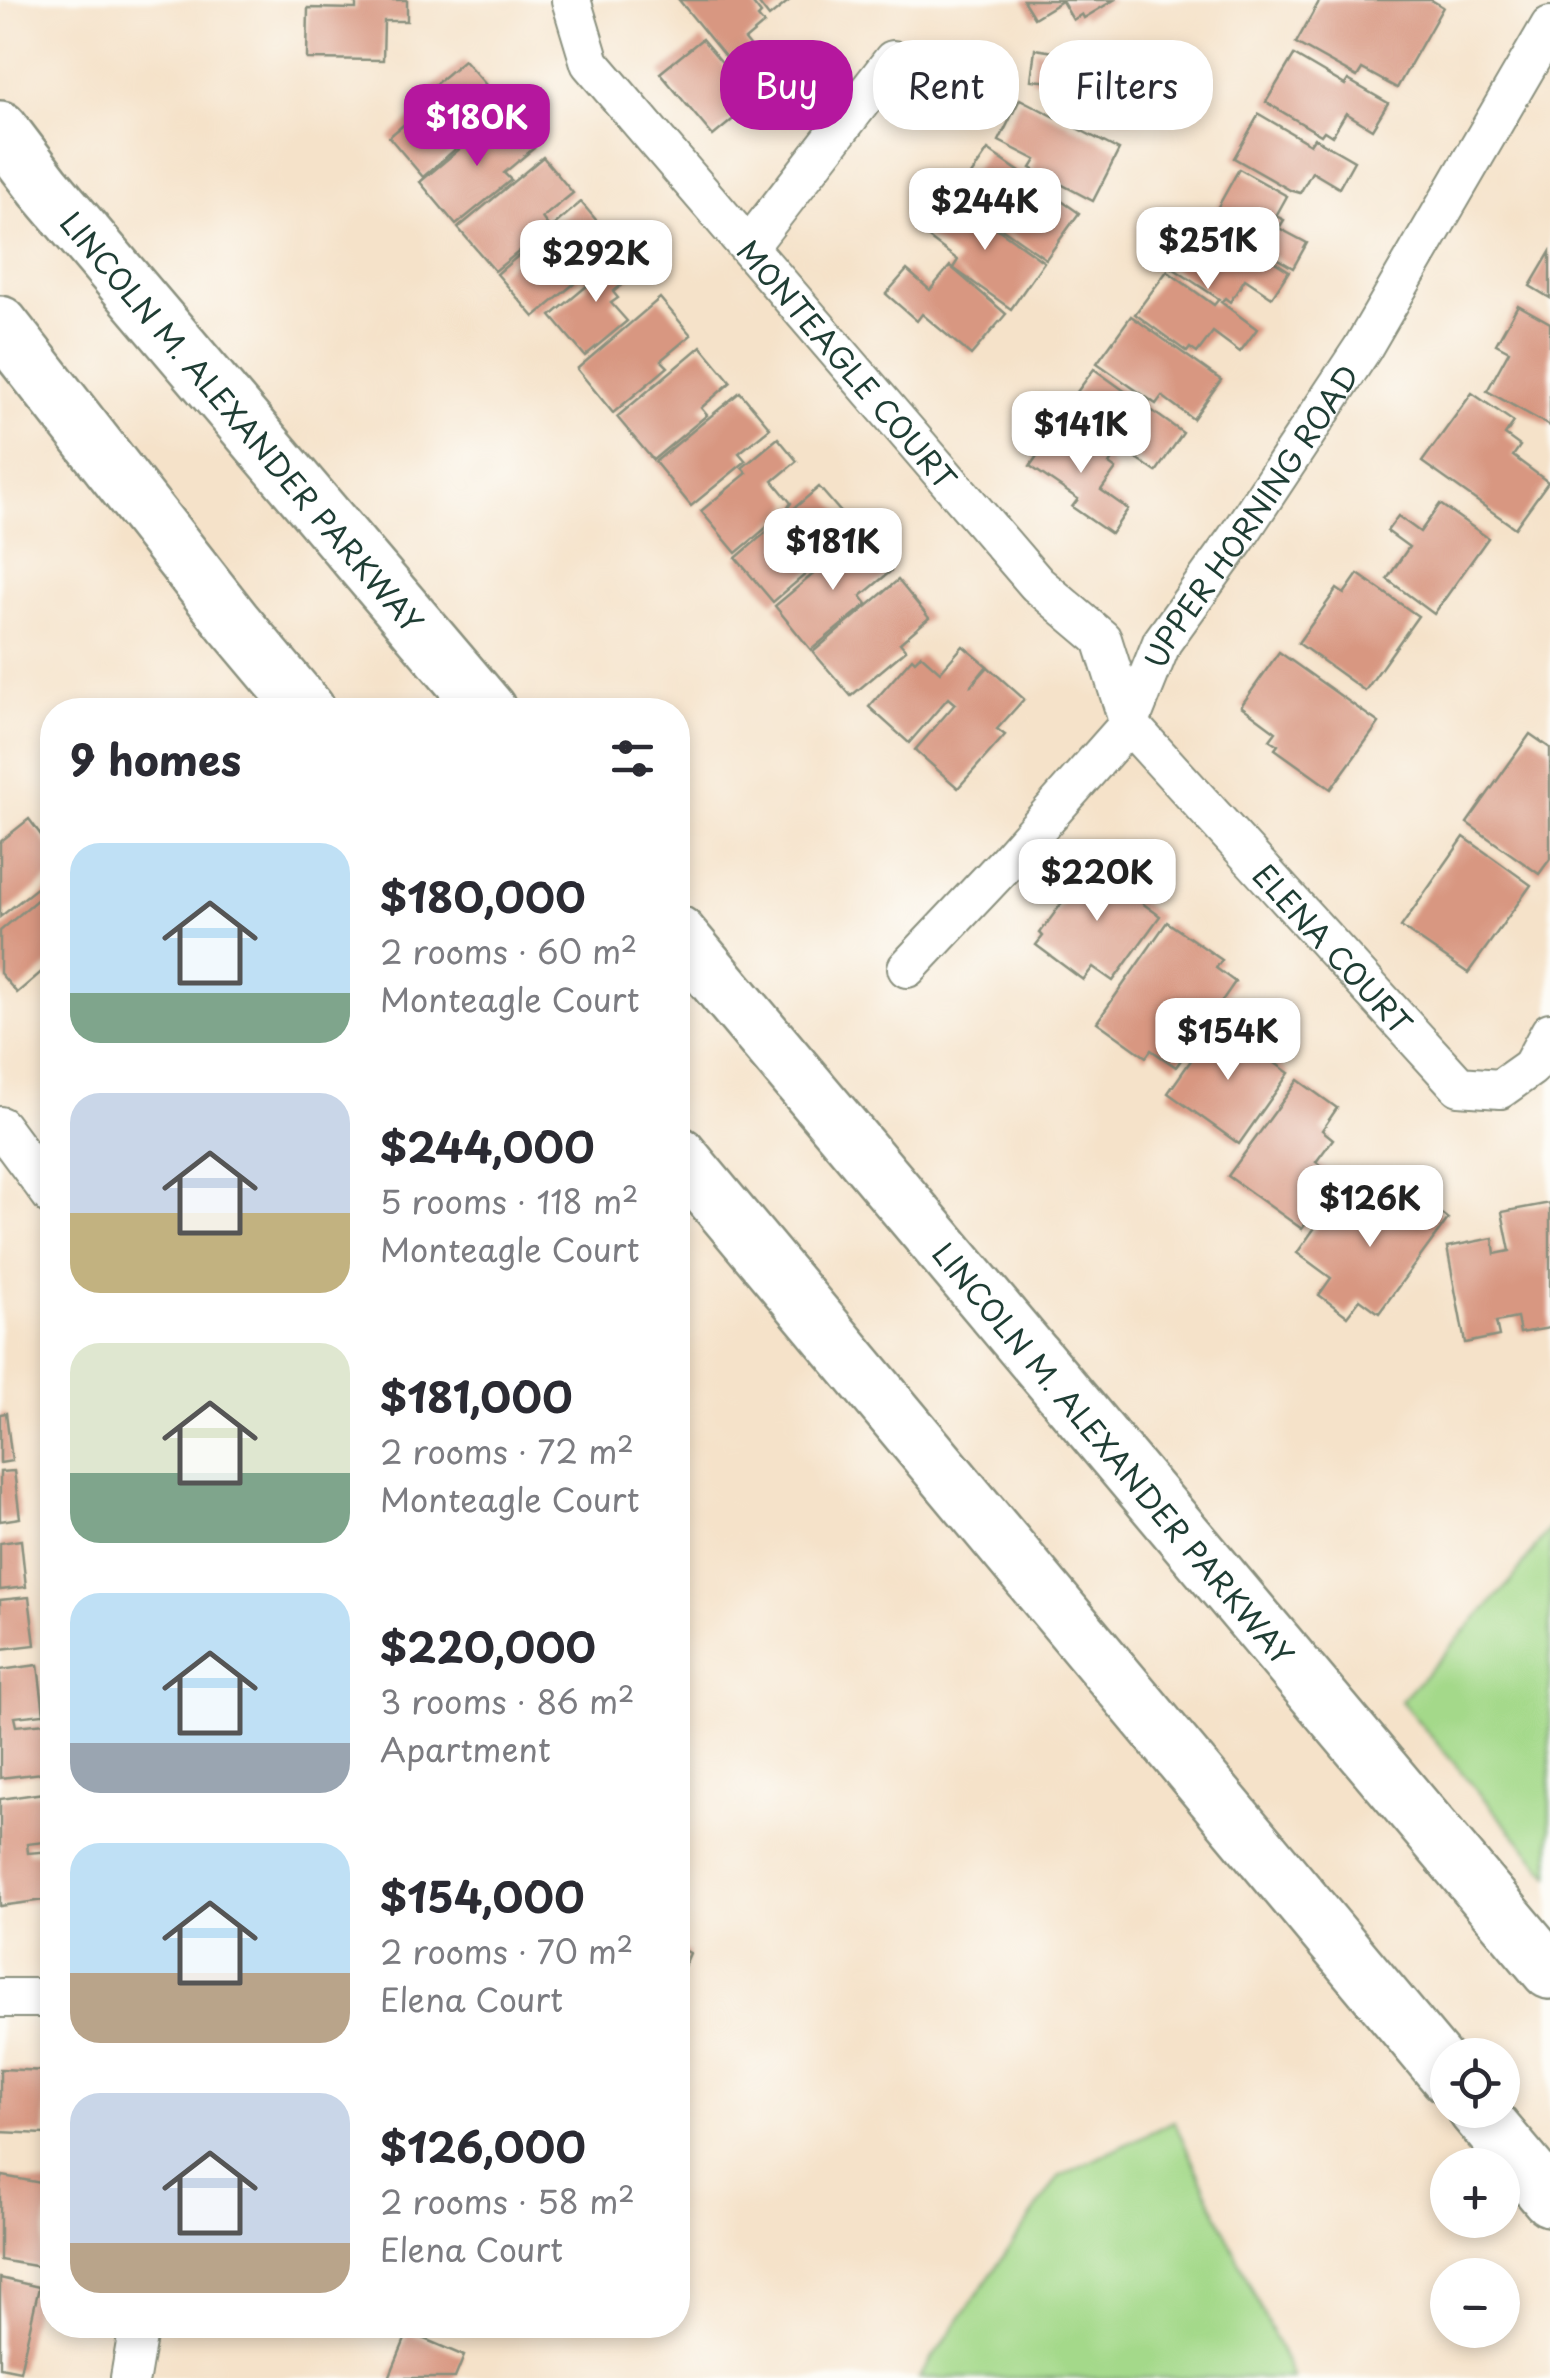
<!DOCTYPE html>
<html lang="en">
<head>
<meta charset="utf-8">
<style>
	body { margin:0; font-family:"Playpen Sans",sans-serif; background:#f2f2f3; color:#2b2b33; height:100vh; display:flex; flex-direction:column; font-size:38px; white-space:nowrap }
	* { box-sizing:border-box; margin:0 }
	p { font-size:32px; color:#7c7c81 }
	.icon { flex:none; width:55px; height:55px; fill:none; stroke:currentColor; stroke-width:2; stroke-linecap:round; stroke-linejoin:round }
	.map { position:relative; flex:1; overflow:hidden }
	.side { position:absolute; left:40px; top:698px; width:650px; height:1640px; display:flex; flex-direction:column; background:#fff; border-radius:40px; box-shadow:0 5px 15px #0003 }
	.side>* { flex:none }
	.top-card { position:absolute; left:720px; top:40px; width:680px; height:90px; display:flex; gap:20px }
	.controls { position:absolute; left:1430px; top:2038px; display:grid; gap:20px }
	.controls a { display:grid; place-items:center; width:90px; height:90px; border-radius:50%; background:#fff; box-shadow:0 5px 15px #0003; font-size:50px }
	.price { position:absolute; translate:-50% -85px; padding:0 22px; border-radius:20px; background:#fff; color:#222; font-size:32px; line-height:65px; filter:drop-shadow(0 2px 5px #0008) }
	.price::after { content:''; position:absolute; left:50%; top:60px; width:30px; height:22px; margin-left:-15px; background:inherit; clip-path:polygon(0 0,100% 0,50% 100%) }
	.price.selected { background:#b5179e; color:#fff }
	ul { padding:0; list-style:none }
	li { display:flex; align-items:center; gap:30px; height:250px; padding:0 30px }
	li span { display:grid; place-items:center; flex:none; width:280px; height:200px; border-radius:30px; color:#555 }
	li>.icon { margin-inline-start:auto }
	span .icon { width:120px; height:120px; fill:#fffc; stroke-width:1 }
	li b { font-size:42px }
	h2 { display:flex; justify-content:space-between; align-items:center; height:120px; padding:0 30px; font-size:42px }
	.tag { padding:0 35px; border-radius:40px; background:#fff; box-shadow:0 5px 15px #0003; font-size:35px; line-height:90px }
	.tag.selected { background:#b5179e; color:#fff }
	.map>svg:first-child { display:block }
</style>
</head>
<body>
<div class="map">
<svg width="1550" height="2378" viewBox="0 0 1550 2378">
	<rect width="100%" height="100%" fill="#fdfcf7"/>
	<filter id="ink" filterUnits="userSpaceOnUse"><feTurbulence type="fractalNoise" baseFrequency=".01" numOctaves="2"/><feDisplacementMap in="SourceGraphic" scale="20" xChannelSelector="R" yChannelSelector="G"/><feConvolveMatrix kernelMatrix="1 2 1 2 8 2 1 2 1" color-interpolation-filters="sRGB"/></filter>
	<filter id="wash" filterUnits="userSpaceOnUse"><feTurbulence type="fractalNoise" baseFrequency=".0048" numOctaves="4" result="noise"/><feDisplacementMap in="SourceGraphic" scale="40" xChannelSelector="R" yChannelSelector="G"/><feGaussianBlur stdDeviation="2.25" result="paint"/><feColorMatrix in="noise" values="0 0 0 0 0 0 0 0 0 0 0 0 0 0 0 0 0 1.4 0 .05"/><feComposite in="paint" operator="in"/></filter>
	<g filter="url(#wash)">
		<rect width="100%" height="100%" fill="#f5e2c9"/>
		<g fill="#a4d98a" stroke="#628b5f" stroke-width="2.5">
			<polygon points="1550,1527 1550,1876 1401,1701 1513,1579"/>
			<polygon points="1174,2121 1293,2378 919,2378 1059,2177"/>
		</g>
		<g id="blocks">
			<g fill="#d89781">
				<polygon points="356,0 407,0 407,21 384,21 383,60 307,59 308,8 356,9"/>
				<polygon points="679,0 750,0 761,14 758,17 764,24 745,40 765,64 745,81"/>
				<polygon points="756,0 790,0 769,17"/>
				<polygon points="1023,0 1114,0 1084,18 1082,14 1073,20 1062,1 1034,18"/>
				<polygon points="1320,0 1431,0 1443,7 1397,88 1362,69 1357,77 1296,43"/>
				<polygon points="702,39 755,101 713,136 660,73"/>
				<polygon points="1035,49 1140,66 1134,120 1060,111 1063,83 1031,80"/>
				<polygon points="1294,55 1345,85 1348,80 1388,103 1372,129 1346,113 1332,136 1324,131 1321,135 1266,102"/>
				<polygon points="464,60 487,86 462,107 480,128 423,177 389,137 433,100 426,92"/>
				<polygon points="1020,99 1119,150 1093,201 1031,168 1036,160 999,141"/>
				<polygon points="504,112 534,148 504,173 511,180 456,225 420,182"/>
				<polygon points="1259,114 1310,144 1314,138 1354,161 1339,188 1312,172 1300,193 1290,190 1234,158"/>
				<polygon points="988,150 1079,213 1046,259 987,218 993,210 962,188"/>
				<polygon points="543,157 573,193 542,218 549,227 495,271 458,228"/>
				<polygon points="1239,169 1287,196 1276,216 1284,220 1279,228 1307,243 1293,268 1254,245 1258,239 1214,214"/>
				<polygon points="953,197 1044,262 1011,309 953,268 958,260 926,236"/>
				<polygon points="581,202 612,239 581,265 587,273 534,317 497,274"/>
				<polygon points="1196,222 1246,255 1251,247 1289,271 1272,297 1245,279 1230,302 1225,298 1221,302 1257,329 1240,352 1213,332 1197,353 1190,348 1187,352 1135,314 1167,271 1214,305 1219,299 1168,265"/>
				<polygon points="618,249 637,272 613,292 618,298 611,303 627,321 585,356 551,316 588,285 583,279"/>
				<polygon points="1550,252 1550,298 1530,286"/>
				<polygon points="950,266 1006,314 971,355 922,314 917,321 886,294 907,270 930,290"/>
				<polygon points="660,298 691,335 661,360 668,367 613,413 577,369"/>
				<polygon points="1518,305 1550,323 1550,426 1487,391 1509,351 1496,344"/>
				<polygon points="1131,316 1221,380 1193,419 1162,396 1156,404 1097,363"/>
				<polygon points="701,346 731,382 701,408 707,415 653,460 617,417"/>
				<polygon points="1094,369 1183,433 1156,472 1124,450 1118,458 1060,415"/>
				<polygon points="740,392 770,428 739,453 746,461 691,506 655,462"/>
				<polygon points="1472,393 1514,422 1505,435 1520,446 1513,456 1548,482 1515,528 1422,462"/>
				<polygon points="1060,423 1112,459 1109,464 1116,469 1101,490 1128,509 1111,534 1072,507 1078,499 1030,466"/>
				<polygon points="778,438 797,461 773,481 791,503 785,512 736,553 701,511 747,473 742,468"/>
				<polygon points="819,487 851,524 821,549 827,556 773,602 736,558"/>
				<polygon points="1440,504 1488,538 1434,614 1387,579 1409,547 1387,531 1398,516 1420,532"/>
				<polygon points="860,535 891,571 861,596 867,604 811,650 775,606"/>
				<polygon points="1358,574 1418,616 1365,691 1298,643 1337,589 1344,594"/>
				<polygon points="898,580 929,618 900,643 906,650 851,696 813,652"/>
				<polygon points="963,646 987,666 970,687 988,667 1024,699 997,729 1005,735 958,788 915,750 955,704 948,698 909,743 869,707 912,658 915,661 921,655 940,672"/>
				<polygon points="1279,652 1379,723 1331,789 1275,749 1278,745 1270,740 1276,732 1241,706"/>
				<polygon points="1530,734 1550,748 1550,859 1539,874 1467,823"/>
				<polygon points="29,819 52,850 52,876 0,917 0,842"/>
				<polygon points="1464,837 1531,885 1468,973 1401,927"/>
				<polygon points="1096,856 1130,881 1124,890 1160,916 1113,981 1093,967 1083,980 1036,945 1043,936 1040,933"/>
				<polygon points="52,887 52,963 17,993 0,973 0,931"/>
				<polygon points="1167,922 1222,960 1216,968 1235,982 1176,1067 1151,1050 1146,1057 1097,1022"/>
				<polygon points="1218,1022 1289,1073 1239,1144 1168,1093"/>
				<polygon points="1298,1080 1337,1108 1322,1130 1333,1139 1316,1162 1338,1178 1302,1229 1228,1176"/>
				<polygon points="1410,1190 1448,1219 1379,1313 1360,1299 1347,1316 1319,1295 1331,1278 1297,1253 1338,1195 1382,1227"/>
				<polygon points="1550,1203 1550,1328 1520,1333 1517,1318 1496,1322 1499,1336 1465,1343 1447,1247 1493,1238 1495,1254 1510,1251 1502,1212"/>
				<polygon points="6,1413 12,1461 0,1463 0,1414"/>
				<polygon points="14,1471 20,1518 0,1521 0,1472"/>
				<polygon points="21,1540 26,1587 0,1590 0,1543"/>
				<polygon points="29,1597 35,1645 0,1649 0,1600"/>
				<polygon points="38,1665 44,1714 14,1717 16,1726 45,1723 51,1772 0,1778 0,1670"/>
				<polygon points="51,1792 52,1841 27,1844 28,1853 52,1851 52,1899 0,1906 0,1799"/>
				<polygon points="678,1947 690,1953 678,1981"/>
				<polygon points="0,2069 47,2071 45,2134 0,2132"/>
				<polygon points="3,2176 52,2185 40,2267 0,2260 0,2185"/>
				<polygon points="0,2278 39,2287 20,2371 0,2367"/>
				<polygon points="408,2332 464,2356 455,2378 389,2378"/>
			</g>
		</g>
	</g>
	<g filter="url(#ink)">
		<use href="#blocks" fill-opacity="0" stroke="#8a907e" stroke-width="2.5"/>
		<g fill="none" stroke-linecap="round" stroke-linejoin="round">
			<g stroke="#8a907e" stroke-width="42">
				<g id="minor">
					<path id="s1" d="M 571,0 L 590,63 L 1037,584 L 1102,639 L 1129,724 L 1459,1086 L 1500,1089 L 1531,1067 L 1550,1032"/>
					<polyline points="749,246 893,60"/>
					<path id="s2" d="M 907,968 L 1008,861 L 1129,724 L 1162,642 L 1236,539 L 1362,349 L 1550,26"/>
					<polyline points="0,1126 52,1196"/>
					<polyline points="0,1998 52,1998"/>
					<polyline points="130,2378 139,2325"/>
				</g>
			</g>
			<g stroke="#8a907e" stroke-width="60">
				<g id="motorway">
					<path id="s3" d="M 0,129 L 44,187 L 488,710"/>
					<polyline points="0,324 233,622 307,710"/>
					<path id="s4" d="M 678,934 L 1550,1971"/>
					<polyline points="678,1154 1448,2076"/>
					<polyline points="1476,2110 1550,2198"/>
				</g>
			</g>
			<use href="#minor" stroke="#fff" stroke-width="38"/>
			<use href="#motorway" stroke="#fff" stroke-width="55"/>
		</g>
	</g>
	<g text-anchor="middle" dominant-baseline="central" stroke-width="8" stroke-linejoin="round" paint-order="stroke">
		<g font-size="30" fill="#1f3d34" stroke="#fdfcf7">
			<text stroke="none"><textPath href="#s1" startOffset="462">MONTEAGLE COURT</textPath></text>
			<text stroke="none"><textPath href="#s3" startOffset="380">LINCOLN M. ALEXANDER PARKWAY</textPath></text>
			<text stroke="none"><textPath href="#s2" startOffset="572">UPPER HORNING ROAD</textPath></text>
			<text stroke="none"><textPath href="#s1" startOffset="1230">ELENA COURT</textPath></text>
			<text stroke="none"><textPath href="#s4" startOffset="678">LINCOLN M. ALEXANDER PARKWAY</textPath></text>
		</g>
	</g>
</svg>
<div class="controls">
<a><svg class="icon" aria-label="locate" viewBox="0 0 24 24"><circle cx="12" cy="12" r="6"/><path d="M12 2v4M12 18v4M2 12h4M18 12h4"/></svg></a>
<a>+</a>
<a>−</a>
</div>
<b class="price selected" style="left:477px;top:169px">$180K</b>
<b class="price" style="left:985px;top:253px">$244K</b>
<b class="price" style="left:1208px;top:292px">$251K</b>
<b class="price" style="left:596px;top:305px">$292K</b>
<b class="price" style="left:1081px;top:476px">$141K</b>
<b class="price" style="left:833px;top:593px">$181K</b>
<b class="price" style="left:1097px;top:924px">$220K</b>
<b class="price" style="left:1228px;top:1083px">$154K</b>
<b class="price" style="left:1370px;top:1250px">$126K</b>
<div class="top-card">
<a class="tag selected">Buy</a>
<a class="tag">Rent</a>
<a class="tag">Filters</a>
</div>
<section class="side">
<h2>9 homes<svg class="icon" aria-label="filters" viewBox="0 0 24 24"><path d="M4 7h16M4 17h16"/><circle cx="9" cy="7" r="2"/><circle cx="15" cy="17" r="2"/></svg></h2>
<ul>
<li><span style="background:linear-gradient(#bfe0f5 75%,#7fa58c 0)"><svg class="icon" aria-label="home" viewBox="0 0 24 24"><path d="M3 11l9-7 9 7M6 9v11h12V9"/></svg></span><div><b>$180,000</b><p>2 rooms · 60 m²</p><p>Monteagle Court</p></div></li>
<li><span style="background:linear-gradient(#c9d6e8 60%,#c2b280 0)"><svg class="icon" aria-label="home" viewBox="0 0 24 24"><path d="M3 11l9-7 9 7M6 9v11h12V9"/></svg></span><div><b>$244,000</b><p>5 rooms · 118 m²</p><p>Monteagle Court</p></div></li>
<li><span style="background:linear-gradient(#dfe7d0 65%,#7fa58c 0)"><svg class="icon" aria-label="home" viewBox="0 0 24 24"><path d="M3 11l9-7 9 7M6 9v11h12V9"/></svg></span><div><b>$181,000</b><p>2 rooms · 72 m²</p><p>Monteagle Court</p></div></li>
<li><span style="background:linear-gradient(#bfe0f5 75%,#9aa5b1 0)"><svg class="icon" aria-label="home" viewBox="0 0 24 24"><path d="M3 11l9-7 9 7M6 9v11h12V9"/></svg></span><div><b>$220,000</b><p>3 rooms · 86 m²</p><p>Apartment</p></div></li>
<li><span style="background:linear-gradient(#bfe0f5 65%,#b9a48a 0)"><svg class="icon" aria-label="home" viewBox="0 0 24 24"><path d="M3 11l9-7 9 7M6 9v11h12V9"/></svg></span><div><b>$154,000</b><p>2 rooms · 70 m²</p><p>Elena Court</p></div></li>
<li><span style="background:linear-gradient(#c9d6e8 75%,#b9a48a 0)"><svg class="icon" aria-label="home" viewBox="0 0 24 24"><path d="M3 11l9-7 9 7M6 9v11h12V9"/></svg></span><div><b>$126,000</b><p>2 rooms · 58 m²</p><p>Elena Court</p></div></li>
</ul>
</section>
</div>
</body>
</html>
